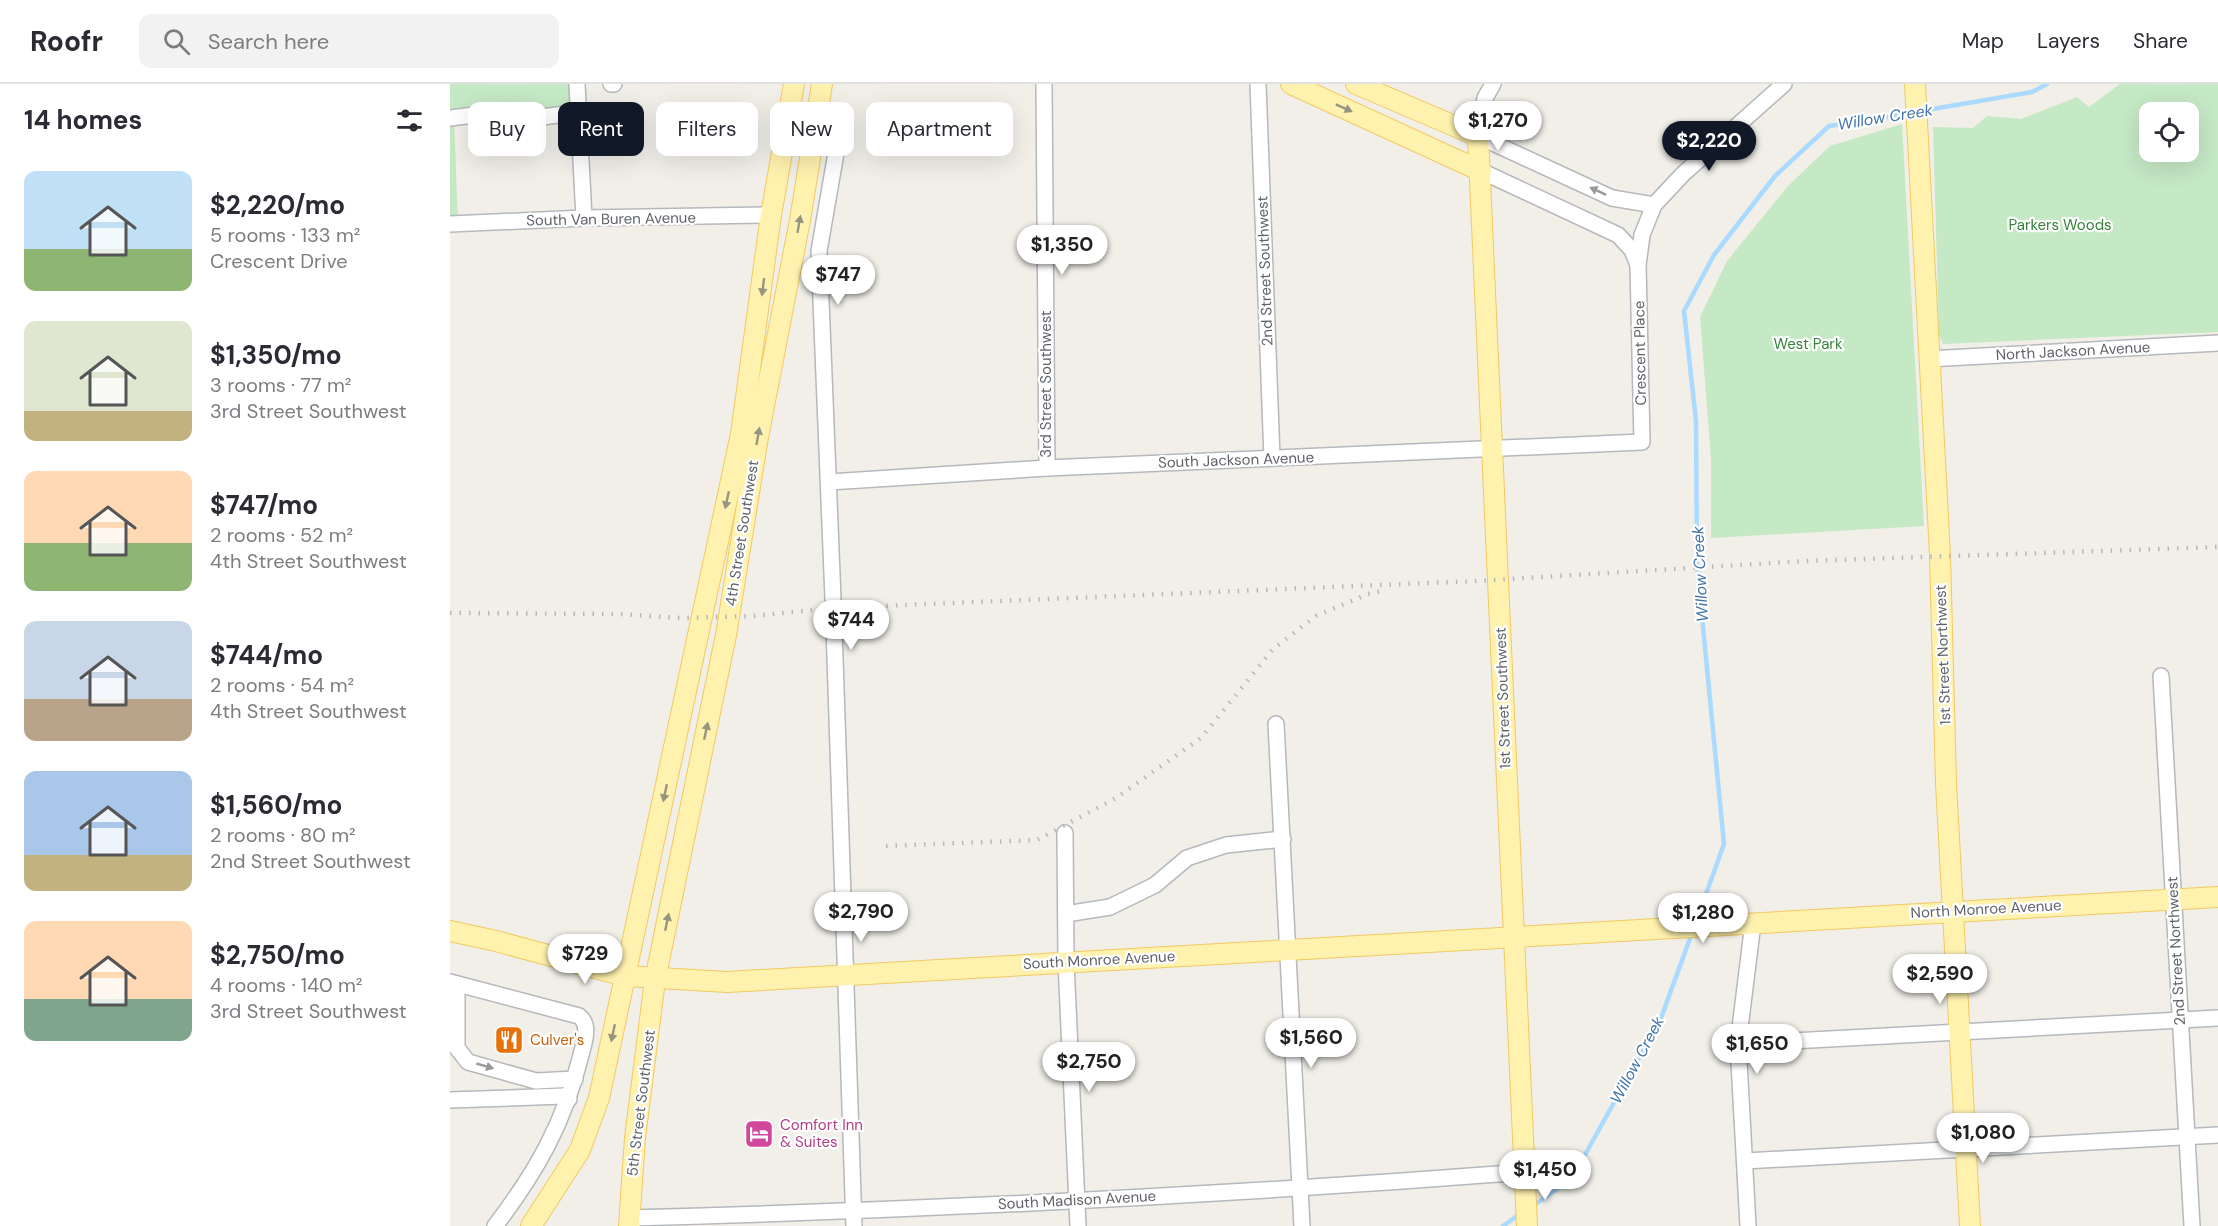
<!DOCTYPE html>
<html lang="en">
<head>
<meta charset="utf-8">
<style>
	body { margin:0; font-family:"DM Sans",sans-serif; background:#f2f2f3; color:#2b2b33; height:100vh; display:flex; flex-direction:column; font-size:22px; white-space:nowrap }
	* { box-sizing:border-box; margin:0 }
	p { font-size:20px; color:#7c7c81 }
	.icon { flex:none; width:33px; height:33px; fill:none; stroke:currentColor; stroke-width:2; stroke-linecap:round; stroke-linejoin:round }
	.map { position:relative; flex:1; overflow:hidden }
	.panel { display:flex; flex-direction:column; background:#fff; width:450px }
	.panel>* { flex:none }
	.banner { position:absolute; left:18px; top:18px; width:570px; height:54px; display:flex; gap:12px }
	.fabs { position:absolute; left:1689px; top:18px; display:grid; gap:12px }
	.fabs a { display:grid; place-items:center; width:60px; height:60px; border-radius:12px; background:#fff; box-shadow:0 6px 24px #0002; font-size:30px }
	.price { position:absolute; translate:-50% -51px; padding:0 14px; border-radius:21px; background:#fff; color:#222; font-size:20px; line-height:39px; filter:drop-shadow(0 2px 3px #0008) }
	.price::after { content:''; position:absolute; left:50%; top:36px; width:18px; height:14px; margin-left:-9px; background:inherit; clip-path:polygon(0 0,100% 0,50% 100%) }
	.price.selected { background:#111827; color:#fff }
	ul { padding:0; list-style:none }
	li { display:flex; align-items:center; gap:18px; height:150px; padding:0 24px }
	li span { display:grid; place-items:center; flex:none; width:168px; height:120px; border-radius:12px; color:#555 }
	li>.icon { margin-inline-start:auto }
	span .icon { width:72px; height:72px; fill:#fffc; stroke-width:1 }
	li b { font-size:26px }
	h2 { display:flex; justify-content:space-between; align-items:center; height:72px; padding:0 24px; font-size:26px }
	.pill { padding:0 21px; border-radius:12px; background:#fff; box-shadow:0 6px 24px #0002; font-size:21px; line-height:54px }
	.pill.selected { background:#111827; color:#fff }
	header { display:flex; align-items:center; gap:36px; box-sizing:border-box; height:84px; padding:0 30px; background:#fff; border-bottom:2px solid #e1e1e2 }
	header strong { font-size:28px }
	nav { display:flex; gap:33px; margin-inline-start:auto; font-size:21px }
	.search { width:420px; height:54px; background:#f2f2f3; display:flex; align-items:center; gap:15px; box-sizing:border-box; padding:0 21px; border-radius:12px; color:#7c7c81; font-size:22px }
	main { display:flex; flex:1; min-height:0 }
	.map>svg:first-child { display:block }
</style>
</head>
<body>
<header>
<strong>Roofr</strong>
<div class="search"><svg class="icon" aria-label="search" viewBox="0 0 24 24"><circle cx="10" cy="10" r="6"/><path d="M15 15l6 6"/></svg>Search here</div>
<nav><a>Map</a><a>Layers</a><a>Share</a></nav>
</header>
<main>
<section class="panel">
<h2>14 homes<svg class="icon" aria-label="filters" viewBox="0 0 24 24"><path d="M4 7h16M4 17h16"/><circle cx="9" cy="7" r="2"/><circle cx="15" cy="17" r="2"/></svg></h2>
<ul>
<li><span style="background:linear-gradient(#bfe0f5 65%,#8fb573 0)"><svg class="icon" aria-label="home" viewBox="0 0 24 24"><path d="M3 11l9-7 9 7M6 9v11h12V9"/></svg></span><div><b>$2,220/mo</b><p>5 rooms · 133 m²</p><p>Crescent Drive</p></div></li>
<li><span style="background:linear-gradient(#dfe7d0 75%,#c2b280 0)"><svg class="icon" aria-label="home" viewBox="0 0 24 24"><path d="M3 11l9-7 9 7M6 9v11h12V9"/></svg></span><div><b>$1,350/mo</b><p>3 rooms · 77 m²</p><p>3rd Street Southwest</p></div></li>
<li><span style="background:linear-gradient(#ffd9b3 60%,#8fb573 0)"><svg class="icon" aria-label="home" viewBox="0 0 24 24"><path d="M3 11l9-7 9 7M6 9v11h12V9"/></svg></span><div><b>$747/mo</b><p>2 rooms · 52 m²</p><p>4th Street Southwest</p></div></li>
<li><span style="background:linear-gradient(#c9d6e8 65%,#b9a48a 0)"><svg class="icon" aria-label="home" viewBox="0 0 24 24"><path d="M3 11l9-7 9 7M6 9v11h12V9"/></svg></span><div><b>$744/mo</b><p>2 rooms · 54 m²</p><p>4th Street Southwest</p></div></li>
<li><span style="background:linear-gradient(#a9c7e8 70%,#c2b280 0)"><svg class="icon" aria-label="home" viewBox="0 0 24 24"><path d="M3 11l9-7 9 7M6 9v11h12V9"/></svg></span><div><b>$1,560/mo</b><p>2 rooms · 80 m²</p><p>2nd Street Southwest</p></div></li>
<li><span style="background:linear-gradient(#ffd9b3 65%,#7fa58c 0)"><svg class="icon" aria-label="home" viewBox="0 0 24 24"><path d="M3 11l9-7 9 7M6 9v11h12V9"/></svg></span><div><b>$2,750/mo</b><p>4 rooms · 140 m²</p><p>3rd Street Southwest</p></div></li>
</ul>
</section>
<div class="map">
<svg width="1768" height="1142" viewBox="0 0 1768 1142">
	<rect width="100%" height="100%" fill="#f1efe8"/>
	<g fill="#c5e8c5" fill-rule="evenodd">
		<polygon points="0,0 127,0 130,28 4,34 8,140 0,140"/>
		<path d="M 1670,0 L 1768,0 L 1768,248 L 1493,260 L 1489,250 L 1483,43 L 1523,44 L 1537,32 L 1571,35 L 1627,13 L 1639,23 ZM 1700,28 L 1738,28 L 1738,68 L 1700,68 Z"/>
		<polygon points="1452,40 1474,442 1261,454 1261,376 1250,233 1277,177 1338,102 1380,62"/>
	</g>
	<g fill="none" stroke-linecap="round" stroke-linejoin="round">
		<g stroke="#aadaff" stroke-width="4.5">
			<polyline points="1471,27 1582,8 1597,0"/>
			<polyline points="1246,838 1274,760 1247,481 1246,337 1234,227 1264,171 1325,92 1379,42 1460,29"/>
			<polyline points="1081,1123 1121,1096 1211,934 1242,849"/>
			<polyline points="1053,1142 1071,1129"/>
		</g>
		<g stroke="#b5b8bc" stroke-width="18">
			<g id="minor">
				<polyline points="127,0 134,134"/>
				<polyline points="161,0 164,0"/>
				<polyline points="594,0 597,384"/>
				<polyline points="808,0 822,374"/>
				<polyline points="1043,0 1035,14 1028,52 1162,114 1204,121"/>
				<polyline points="0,34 47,28 85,34 130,28"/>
				<polyline points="1031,87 1168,151 1182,166 1188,181"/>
				<polyline points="0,140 134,134 321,131"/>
				<polyline points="1478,275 1768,259"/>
				<polyline points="379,398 597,384 1192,358 1188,181 1192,151 1204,121 1233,90 1334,0"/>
				<polyline points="383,515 369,167 390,46"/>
				<polyline points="384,544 404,1142"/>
				<polyline points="1711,592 1742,1142"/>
				<polyline points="826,640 852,1142"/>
				<polyline points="615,749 616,878 628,1142"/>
				<polyline points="616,830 660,823 705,801 737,774 776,761 833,755"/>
				<path d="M 0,898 L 129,932 C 141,941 134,958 131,971 C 114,1039 87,1087 45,1142"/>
				<polyline points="7,900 7,964 18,978 86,997 125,995"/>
				<polyline points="1288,960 1768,934"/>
				<polyline points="0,1016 114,1012 119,1015"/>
				<polyline points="1295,1077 1768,1051"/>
				<path d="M 179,1134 C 478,1126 777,1111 1075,1088"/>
				<polyline points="1298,1142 1288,960 1303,839"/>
			</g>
		</g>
		<g stroke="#f2c960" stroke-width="22">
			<g id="major">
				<polyline points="841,0 1031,87"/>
				<polyline points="906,0 1028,52 1077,1142"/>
				<polyline points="1465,0 1490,471 1496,699 1520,1142"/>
				<polyline points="0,847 46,857 175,892 277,898 1768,813"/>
				<polyline points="81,1142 130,1066 149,1014 291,350 321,131 344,0"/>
				<polyline points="179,1142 185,1054 205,896 276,551 308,353 350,136 372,0"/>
			</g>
		</g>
		<use href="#minor" stroke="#fff" stroke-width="15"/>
		<use href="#major" stroke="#fff2af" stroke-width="20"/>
		<g stroke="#b6b7b8" stroke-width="4.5" stroke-dasharray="1.5 8" stroke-linecap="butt">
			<polyline points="0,529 169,530 231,534 303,532 383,524 1026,497 1355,477 1768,463"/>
			<polyline points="436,762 587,756 666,714 751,654 823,565 866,532 918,510 936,506"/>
		</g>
	</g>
	<defs><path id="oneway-solid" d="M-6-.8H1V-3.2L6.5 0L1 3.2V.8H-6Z" transform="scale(1.5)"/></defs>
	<g fill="#979581">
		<use href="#oneway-solid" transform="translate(894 24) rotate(24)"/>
		<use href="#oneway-solid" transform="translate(349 140) rotate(-80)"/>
		<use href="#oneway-solid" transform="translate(313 203) rotate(97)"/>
		<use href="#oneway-solid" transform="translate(308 352) rotate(-80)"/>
		<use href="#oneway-solid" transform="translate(277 416) rotate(102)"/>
		<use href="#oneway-solid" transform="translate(256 647) rotate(-78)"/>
		<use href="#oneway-solid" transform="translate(215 709) rotate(102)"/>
		<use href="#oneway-solid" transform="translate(217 838) rotate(-78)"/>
		<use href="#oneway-solid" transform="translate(163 949) rotate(102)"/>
	</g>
	<g fill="#979a9d">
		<use href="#oneway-solid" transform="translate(1148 107) rotate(-155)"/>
		<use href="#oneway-solid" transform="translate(35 982) rotate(16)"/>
	</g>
	<defs>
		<g id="restaurant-square" transform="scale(1.5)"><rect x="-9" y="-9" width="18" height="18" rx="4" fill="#e8710a" stroke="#fff"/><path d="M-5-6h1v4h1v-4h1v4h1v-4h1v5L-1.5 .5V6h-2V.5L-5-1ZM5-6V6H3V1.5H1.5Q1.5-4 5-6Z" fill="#fff"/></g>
		<g id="hotel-square" transform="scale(1.5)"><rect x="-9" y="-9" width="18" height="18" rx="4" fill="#d1479c" stroke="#fff"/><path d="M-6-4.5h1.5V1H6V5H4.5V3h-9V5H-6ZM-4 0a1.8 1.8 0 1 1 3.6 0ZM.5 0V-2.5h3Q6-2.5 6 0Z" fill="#fff"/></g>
	</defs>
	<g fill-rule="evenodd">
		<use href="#restaurant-square" x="59" y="956"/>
		<use href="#hotel-square" x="309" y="1050"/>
	</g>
	<g text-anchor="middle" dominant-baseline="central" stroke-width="4.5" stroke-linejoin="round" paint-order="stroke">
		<g font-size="15" fill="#5f6368" stroke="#fff">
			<text transform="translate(161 135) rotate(-1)">South Van Buren Avenue</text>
			<text transform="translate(815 187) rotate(-92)">2nd Street Southwest</text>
			<text transform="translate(1623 267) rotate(-3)">North Jackson Avenue</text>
			<text transform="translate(1190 269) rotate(-91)">Crescent Place</text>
			<text transform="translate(596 300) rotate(-90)">3rd Street Southwest</text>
			<text transform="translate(786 376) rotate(-2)">South Jackson Avenue</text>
			<text transform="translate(292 449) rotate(-81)">4th Street Southwest</text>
			<text transform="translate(1493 571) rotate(-92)">1st Street Northwest</text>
			<text transform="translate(1053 614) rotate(-92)">1st Street Southwest</text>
			<text transform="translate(1536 825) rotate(-3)">North Monroe Avenue</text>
			<text transform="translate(1726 867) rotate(-93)">2nd Street Northwest</text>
			<text transform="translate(649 876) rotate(-3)">South Monroe Avenue</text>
			<text transform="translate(191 1019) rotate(-83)">5th Street Southwest</text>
			<text transform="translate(627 1116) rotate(-3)">South Madison Avenue</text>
		</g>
		<g font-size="15" fill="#348238" stroke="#fff">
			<text x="1610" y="141">Parkers Woods</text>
			<text x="1358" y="260">West Park</text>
		</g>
		<g font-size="15" fill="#c56008" stroke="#fff" text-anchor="start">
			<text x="80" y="956">Culver's</text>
		</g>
		<g font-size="15" fill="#b23c85" stroke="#fff" text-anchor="start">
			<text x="330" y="1041">Comfort Inn<tspan x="330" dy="17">&amp; Suites</tspan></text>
		</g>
		<g font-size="16" font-style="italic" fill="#4174aa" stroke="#fff">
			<text transform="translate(1435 33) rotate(-9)">Willow Creek</text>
			<text transform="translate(1250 490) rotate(-93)">Willow Creek</text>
			<text transform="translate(1187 976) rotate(-62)">Willow Creek</text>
		</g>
	</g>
</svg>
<div class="fabs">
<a><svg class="icon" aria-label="locate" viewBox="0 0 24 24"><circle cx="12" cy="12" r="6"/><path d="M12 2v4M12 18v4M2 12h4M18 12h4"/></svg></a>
</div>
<b class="price" style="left:1048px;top:68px">$1,270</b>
<b class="price selected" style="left:1259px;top:88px">$2,220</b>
<b class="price" style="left:612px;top:192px">$1,350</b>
<b class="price" style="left:388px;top:222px">$747</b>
<b class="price" style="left:401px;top:567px">$744</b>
<b class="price" style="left:411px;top:859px">$2,790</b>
<b class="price" style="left:1253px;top:860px">$1,280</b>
<b class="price" style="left:135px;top:901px">$729</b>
<b class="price" style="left:1490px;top:921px">$2,590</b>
<b class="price" style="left:861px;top:985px">$1,560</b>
<b class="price" style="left:1307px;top:991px">$1,650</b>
<b class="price" style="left:639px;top:1009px">$2,750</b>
<b class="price" style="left:1533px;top:1080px">$1,080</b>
<b class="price" style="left:1095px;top:1117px">$1,450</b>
<div class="banner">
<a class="pill">Buy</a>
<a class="pill selected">Rent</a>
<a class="pill">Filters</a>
<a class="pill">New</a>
<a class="pill">Apartment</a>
</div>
</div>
</main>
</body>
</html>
